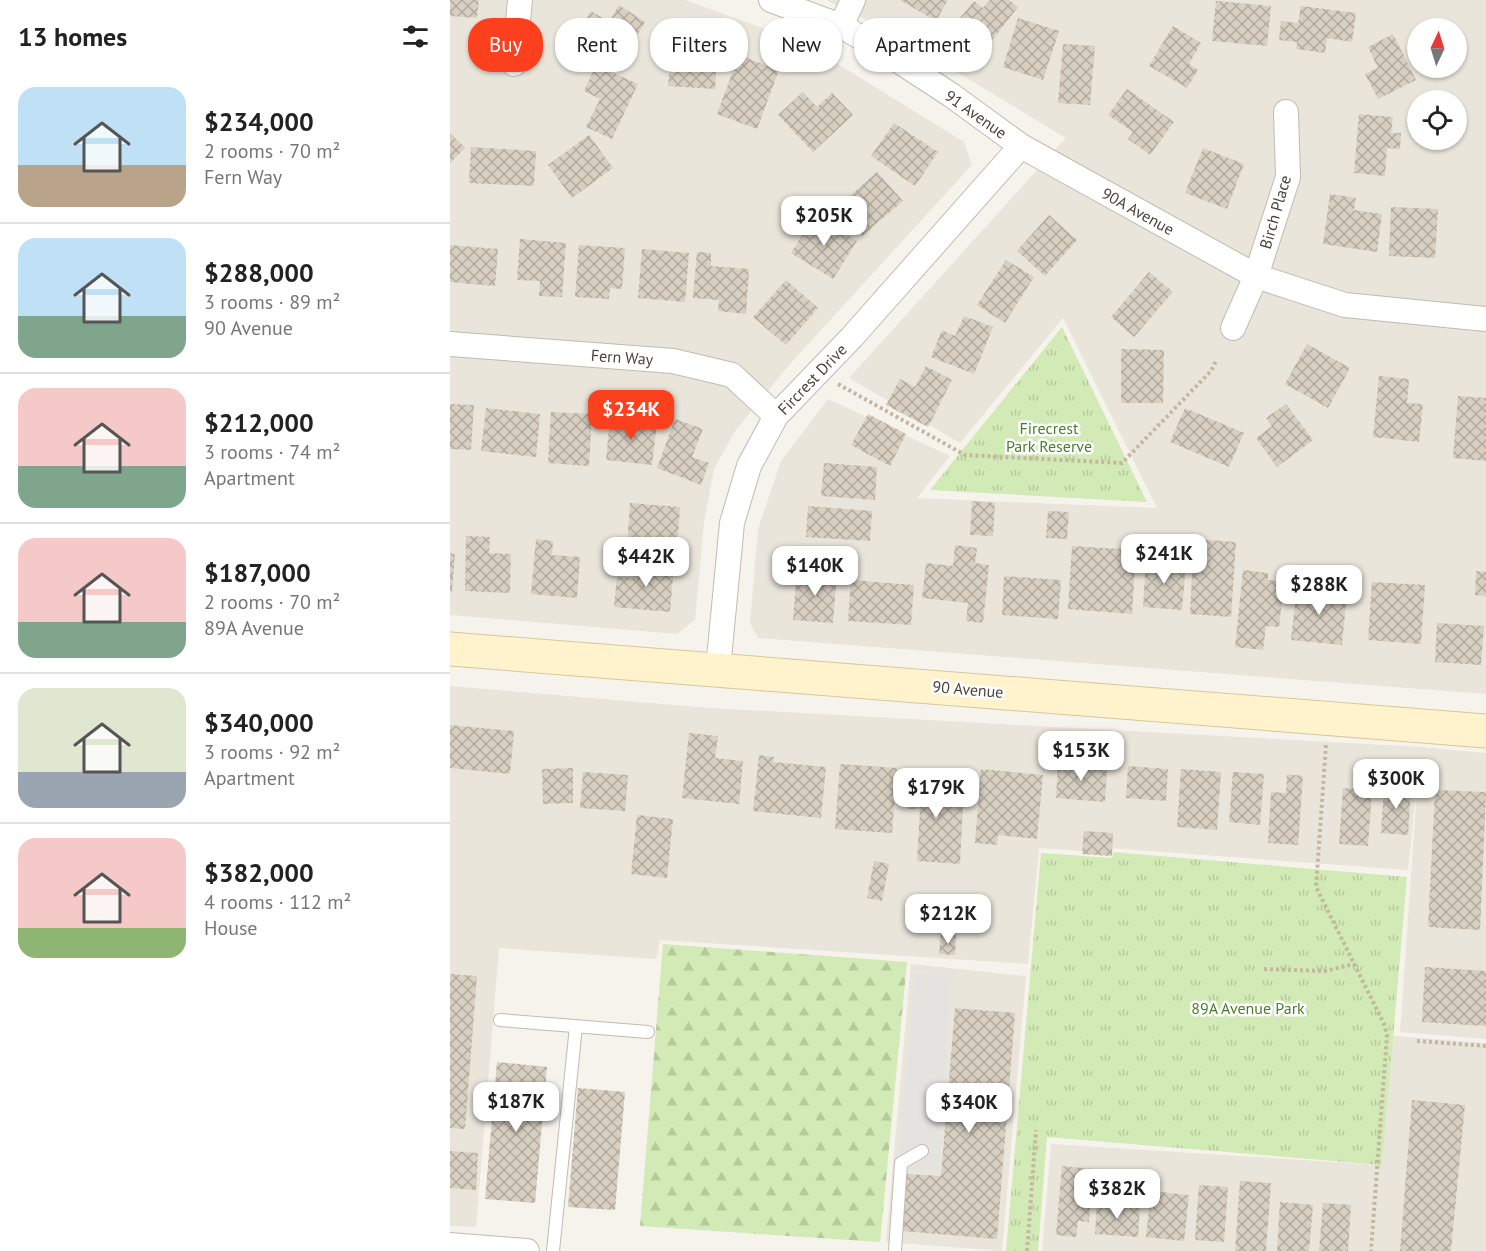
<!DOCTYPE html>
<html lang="en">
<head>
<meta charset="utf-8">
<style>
	body { margin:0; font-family:"PT Sans",sans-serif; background:#f6f6f6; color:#222; height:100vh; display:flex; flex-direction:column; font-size:22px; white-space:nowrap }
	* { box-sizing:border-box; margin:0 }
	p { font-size:20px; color:#767676 }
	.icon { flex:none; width:33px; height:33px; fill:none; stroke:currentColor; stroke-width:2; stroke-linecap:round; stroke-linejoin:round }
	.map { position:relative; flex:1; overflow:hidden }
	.drawer { display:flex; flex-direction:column; background:#fff; width:450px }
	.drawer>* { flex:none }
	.top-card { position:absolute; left:18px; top:18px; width:570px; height:54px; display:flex; gap:12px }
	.needle { width:39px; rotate:4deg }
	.buttons { position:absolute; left:957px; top:18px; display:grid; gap:12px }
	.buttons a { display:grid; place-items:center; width:60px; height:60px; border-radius:50%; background:#fff; box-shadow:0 2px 4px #0004; font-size:30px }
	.price { position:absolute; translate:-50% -51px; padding:0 14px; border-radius:12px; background:#fff; color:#222; font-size:20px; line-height:39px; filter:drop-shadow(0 2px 3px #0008) }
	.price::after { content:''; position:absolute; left:50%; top:36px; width:18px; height:14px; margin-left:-9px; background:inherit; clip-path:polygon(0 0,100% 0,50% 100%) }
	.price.active { background:#fc3f1d; color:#fff }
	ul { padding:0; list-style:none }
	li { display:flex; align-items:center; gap:18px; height:150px; padding:0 18px }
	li+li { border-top:2px solid #e0e0e0 }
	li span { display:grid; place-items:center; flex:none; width:168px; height:120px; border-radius:18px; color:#555 }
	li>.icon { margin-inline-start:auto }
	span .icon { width:72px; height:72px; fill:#fffc; stroke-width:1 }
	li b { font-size:26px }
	h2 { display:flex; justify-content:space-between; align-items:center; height:72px; padding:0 18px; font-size:26px }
	.tag { padding:0 21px; border-radius:24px; background:#fff; box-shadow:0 2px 4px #0004; font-size:21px; line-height:54px }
	.tag.active { background:#fc3f1d; color:#fff }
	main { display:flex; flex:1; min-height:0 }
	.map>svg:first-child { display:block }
</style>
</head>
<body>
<main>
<section class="drawer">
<h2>13 homes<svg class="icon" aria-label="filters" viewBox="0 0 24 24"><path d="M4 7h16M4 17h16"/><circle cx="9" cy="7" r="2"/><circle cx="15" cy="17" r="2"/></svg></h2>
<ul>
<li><span style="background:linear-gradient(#bfe0f5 65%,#b9a48a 0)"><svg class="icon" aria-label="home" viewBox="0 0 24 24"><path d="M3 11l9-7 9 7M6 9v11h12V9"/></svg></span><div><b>$234,000</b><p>2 rooms · 70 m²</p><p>Fern Way</p></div></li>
<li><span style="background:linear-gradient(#bfe0f5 65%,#7fa58c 0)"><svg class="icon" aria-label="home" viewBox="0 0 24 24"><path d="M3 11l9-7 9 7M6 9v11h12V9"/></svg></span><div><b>$288,000</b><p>3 rooms · 89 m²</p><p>90 Avenue</p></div></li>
<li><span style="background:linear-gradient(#f6c9c9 65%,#7fa58c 0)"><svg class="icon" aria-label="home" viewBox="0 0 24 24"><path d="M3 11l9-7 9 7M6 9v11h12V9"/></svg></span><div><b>$212,000</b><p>3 rooms · 74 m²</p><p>Apartment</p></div></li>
<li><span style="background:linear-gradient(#f6c9c9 70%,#7fa58c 0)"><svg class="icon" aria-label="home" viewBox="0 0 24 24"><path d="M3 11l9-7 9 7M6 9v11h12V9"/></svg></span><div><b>$187,000</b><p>2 rooms · 70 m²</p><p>89A Avenue</p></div></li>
<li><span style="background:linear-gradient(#dfe7d0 70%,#9aa5b1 0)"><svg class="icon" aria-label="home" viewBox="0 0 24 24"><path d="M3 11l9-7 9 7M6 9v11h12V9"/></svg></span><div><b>$340,000</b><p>3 rooms · 92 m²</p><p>Apartment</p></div></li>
<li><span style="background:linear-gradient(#f6c9c9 75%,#8fb573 0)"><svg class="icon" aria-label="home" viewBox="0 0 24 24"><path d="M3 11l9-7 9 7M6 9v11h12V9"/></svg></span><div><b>$382,000</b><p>4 rooms · 112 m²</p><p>House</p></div></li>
</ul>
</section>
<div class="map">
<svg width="1036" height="1251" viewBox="0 0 1036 1251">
	<defs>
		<pattern id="forest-firs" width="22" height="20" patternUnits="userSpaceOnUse" patternTransform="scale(1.5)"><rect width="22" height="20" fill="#d2eab5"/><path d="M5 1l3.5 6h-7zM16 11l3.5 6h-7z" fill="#b6ca9c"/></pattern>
		<pattern id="park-tufts" width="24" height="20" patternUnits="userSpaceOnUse" patternTransform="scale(1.5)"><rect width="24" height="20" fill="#d2eab5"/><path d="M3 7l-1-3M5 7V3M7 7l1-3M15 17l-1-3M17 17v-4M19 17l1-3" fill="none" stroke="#b6ca9c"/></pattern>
		<pattern id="building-cross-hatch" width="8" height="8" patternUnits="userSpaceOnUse" patternTransform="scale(1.5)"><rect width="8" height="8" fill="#d8cfc1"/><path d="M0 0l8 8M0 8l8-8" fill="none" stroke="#b1aa9e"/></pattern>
	</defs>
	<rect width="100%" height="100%" fill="#f6f3ec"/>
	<g fill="#eae5da" fill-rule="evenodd">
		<polygon points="0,0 235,0 354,43 514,142 522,165 339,365 285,431 264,469 254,523 245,620 227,634 0,615"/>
		<path d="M 376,0 L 1036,0 L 1036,694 L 308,638 L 300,623 L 308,529 L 331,461 L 378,399 L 500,456 L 467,498 L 707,508 L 613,318 L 510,443 L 399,378 L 616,138 L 435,29 ZM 968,28 L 1006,28 L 1006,68 L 968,68 ZM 968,100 L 1006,100 L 1006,140 L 968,140 Z"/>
		<polygon points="0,686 260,708 971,747 1036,753 1036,1039 950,1032 968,776 958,870 658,848 658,853 589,848 578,964 210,940 206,959 49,948 26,1227 0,1226"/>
		<polygon points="461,964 576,976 552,1251 436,1242"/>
		<polygon points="943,1036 1036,1043 1036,1251 592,1251 601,1144 932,1165"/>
	</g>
	<polygon fill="url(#forest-firs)" points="213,944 457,962 430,1242 190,1226"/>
	<g fill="url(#park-tufts)">
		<polygon points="612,327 697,502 480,490"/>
		<polygon points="663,852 957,877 932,1165 597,1137 588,1251 556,1251 591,853 662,858"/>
	</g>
	<polygon fill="#e5e3e0" points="464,974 502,977 488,1171 447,1169"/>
	<g fill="url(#building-cross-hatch)">
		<polygon points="0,0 29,0 27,18 0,16"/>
		<polygon points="450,0 498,0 486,21"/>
		<polygon points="540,0 559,0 568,7 536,48 505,24 524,1 533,8"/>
		<polygon points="766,1 821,6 817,46 762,41"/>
		<polygon points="169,5 195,22 171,62 126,36 141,11 159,22"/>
		<polygon points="851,6 906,13 902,42 877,38 875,53 846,49 847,42 829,40 831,21 848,23"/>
		<polygon points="568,18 609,31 593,80 553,67"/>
		<polygon points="723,26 751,43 739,64 748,70 737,88 699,66"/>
		<polygon points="943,34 966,80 928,99 915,74 928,68 918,47"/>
		<polygon points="222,36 248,38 247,57 267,58 265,89 218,86"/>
		<polygon points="613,44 645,46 640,105 608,103"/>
		<polygon points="289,55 329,70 307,129 267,114"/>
		<polygon points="146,65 188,84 162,139 136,127 150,99 134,91"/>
		<polygon points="677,89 724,122 700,155 678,139 683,132 658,115"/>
		<polygon points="353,92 367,107 382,93 403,115 363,152 328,115"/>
		<polygon points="909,114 943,117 941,133 951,133 950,149 937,148 935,176 904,173"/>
		<polygon points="444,123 488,152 465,186 421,156"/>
		<polygon points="0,133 15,148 0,163"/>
		<polygon points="139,135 163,168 122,198 98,165"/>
		<polygon points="21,147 86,151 84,186 19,183"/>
		<polygon points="753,148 794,164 777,209 735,193"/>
		<polygon points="427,172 453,201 412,236 387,207"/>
		<polygon points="880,194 906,198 904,210 932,214 927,252 873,244"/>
		<polygon points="941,207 988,209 985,258 939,256"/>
		<polygon points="365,215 407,241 383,279 341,253"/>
		<polygon points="599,215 627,240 595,276 567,251"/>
		<polygon points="70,239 116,243 112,297 89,296 90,281 67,280"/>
		<polygon points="0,245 48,249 45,286 0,282"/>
		<polygon points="129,245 175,248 172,289 160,288 159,299 125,297"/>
		<polygon points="192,249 239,253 235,302 188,298"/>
		<polygon points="247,252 261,253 261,266 299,269 296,314 268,311 269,300 243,298"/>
		<polygon points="556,260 584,277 555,323 527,305"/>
		<polygon points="699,272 723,292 684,337 661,317"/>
		<polygon points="336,280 368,308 336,345 303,317"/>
		<polygon points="514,316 543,327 524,374 481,357 492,330 505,336"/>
		<polygon points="857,344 900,368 878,408 835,384"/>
		<polygon points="671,349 714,350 713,403 671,403"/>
		<polygon points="476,366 502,380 478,427 436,405 450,379 465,387"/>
		<polygon points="929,376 959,379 957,403 973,404 969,442 923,437"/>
		<polygon points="1008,396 1036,398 1036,461 1003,458"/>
		<polygon points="0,404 24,405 21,450 0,449"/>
		<polygon points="836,404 863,440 827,467 806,438 822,426 816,418"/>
		<polygon points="36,408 90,414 86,457 31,451"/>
		<polygon points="735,408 794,433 779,467 720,442"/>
		<polygon points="101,412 142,414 139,466 98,463"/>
		<polygon points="418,414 456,434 440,466 401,445"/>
		<polygon points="160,418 207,423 202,465 156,460"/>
		<polygon points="225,419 253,429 242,457 259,463 251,485 207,468"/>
		<polygon points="374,463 427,467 425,500 371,496"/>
		<polygon points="522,501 545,503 543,536 520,535"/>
		<polygon points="180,503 230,507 227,550 177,546"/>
		<polygon points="358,506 422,511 420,541 356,537"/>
		<polygon points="598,511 619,512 617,539 596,538"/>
		<polygon points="16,536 40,537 39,553 61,554 60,593 15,591"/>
		<polygon points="86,539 103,541 102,555 130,557 127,598 81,594"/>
		<polygon points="744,539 786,542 781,617 740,614"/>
		<polygon points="505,545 527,548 525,563 539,565 533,623 516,621 518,603 472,598 476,563 503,566"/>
		<polygon points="622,546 686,550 682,614 618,609"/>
		<polygon points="0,553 5,554 2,592 0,592"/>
		<polygon points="696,560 736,563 732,610 693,607"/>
		<polygon points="184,562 224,566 220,612 164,607 167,577 183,578"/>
		<polygon points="793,570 818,573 818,580 834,582 829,627 816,626 813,650 785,647"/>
		<polygon points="347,571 387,573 383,623 343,620"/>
		<polygon points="1026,571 1036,572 1036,596 1025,595"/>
		<polygon points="554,576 611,580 608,619 552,615"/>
		<polygon points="401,580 464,585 461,625 398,621"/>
		<polygon points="922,582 975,585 971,644 918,640"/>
		<polygon points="847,587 897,592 892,645 841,640"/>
		<polygon points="987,623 1034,626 1031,665 985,662"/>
		<polygon points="0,725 64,731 60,774 0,768"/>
		<polygon points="239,733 268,736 265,758 293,761 289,804 232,798"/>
		<polygon points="309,755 324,757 323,762 376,767 371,818 303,811"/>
		<polygon points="608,763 657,767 655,802 606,798"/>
		<polygon points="390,764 447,768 442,833 385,829"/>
		<polygon points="678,766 718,769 716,801 676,798"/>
		<polygon points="123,768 123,803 93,804 92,769"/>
		<polygon points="531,769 593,775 587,839 548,835 547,845 525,843"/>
		<polygon points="731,769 771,772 767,830 727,827"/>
		<polygon points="133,772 178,775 175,811 130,808"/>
		<polygon points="461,772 499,774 496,804 513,805 510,864 467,861 470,809 459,809"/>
		<polygon points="783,772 814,774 810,825 779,822"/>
		<polygon points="837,774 853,776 848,845 818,843 821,792 836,793"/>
		<polygon points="934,786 961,788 958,835 931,833"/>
		<polygon points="893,788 922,790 918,846 889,844"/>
		<polygon points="985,790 1036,792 1030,930 978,927"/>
		<polygon points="187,815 223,819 217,878 181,874"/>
		<polygon points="634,831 663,833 662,856 632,854"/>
		<polygon points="424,861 439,864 432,901 417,898"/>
		<polygon points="491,934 506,935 505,955 489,954"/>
		<polygon points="975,967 1036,971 1036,1026 972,1022"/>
		<polygon points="0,974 27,976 15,1129 0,1128"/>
		<polygon points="505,1008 565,1013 547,1239 452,1231 456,1174 491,1176"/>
		<polygon points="47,1062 97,1067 85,1203 35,1199"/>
		<polygon points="128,1088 175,1092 165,1210 118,1207"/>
		<polygon points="962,1100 1015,1105 1001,1251 950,1251"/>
		<polygon points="0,1151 28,1153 26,1190 0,1188"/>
		<polygon points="612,1166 643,1169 639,1222 628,1221 626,1237 606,1235"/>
		<polygon points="790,1181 821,1183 816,1251 785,1251"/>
		<polygon points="749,1185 778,1187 774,1242 745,1240"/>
		<polygon points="701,1191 739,1195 734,1241 696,1237"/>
		<polygon points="830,1202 863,1205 859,1251 827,1251"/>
		<polygon points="647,1203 690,1206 688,1237 645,1234"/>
		<polygon points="873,1203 901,1205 898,1251 869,1251"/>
	</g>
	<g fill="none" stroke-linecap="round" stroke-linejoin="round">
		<g stroke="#c2bbae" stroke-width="14">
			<g id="lane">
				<polyline points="50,1020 198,1032"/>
				<polyline points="103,1251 126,1026"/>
				<polyline points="445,1251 451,1163 472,1151"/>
			</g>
		</g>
		<g stroke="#c2bbae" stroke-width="26">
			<g id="street">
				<polyline points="321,0 391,26 426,46 501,95 571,146 806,276 895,305 1036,319"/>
				<polyline points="391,26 403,0"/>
				<polyline points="64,64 70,0"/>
				<polyline points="783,328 806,276 838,177 836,112"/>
				<polyline points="0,344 223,361 282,375 326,416"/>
				<polyline points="268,669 282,523 299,466 326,416 402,337 571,146"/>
				<polyline points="0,1245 77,1251"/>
			</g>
		</g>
		<g stroke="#d6c79b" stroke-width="35">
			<polyline id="secondary" points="0,649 1036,731"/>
		</g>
		<g stroke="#c4b79f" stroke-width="4" stroke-dasharray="3 3" stroke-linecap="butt">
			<polyline points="388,384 515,455 672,463 761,371 766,361"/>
			<polyline points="876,745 866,887 934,1024 937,1035 921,1251"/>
			<polyline points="814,969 875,971 904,964"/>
			<polyline points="967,1041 1036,1046"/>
			<polyline points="577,1251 586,1130"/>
		</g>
		<use href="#lane" stroke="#fff" stroke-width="12"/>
		<use href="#street" stroke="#fff" stroke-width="24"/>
		<use href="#secondary" stroke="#fff3cd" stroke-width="33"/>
	</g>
	<g text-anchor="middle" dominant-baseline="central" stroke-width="5" stroke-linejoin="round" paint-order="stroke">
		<g font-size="16" fill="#4b4439" stroke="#fff">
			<text transform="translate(526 114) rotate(35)">91 Avenue</text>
			<text transform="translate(688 211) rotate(29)">90A Avenue</text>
			<text transform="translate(825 212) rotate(-74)">Birch Place</text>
			<text transform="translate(172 357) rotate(4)">Fern Way</text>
			<text transform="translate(362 379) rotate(-46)">Fircrest Drive</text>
			<text transform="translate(518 689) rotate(5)">90 Avenue</text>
		</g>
		<g font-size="16" fill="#4a7f2a" stroke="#fff">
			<text x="599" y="428">Firecrest<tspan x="599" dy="18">Park Reserve</tspan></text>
			<text x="798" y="1008">89A Avenue Park</text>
		</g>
	</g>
</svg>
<div class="buttons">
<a><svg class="needle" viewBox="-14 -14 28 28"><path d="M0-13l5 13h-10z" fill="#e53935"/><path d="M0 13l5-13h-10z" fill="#767676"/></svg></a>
<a><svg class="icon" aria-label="locate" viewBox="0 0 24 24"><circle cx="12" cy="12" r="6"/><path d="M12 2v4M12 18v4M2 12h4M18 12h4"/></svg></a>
</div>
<b class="price" style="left:374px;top:247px">$205K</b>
<b class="price active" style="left:181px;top:441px">$234K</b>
<b class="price" style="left:714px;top:585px">$241K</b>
<b class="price" style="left:196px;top:588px">$442K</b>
<b class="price" style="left:365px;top:597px">$140K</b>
<b class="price" style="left:869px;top:616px">$288K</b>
<b class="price" style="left:631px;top:782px">$153K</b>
<b class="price" style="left:946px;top:810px">$300K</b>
<b class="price" style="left:486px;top:819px">$179K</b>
<b class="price" style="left:498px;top:945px">$212K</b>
<b class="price" style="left:66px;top:1133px">$187K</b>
<b class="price" style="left:519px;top:1134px">$340K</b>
<b class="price" style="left:667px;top:1220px">$382K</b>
<div class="top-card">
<a class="tag active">Buy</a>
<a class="tag">Rent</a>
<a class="tag">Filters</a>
<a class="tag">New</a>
<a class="tag">Apartment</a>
</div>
</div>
</main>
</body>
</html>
